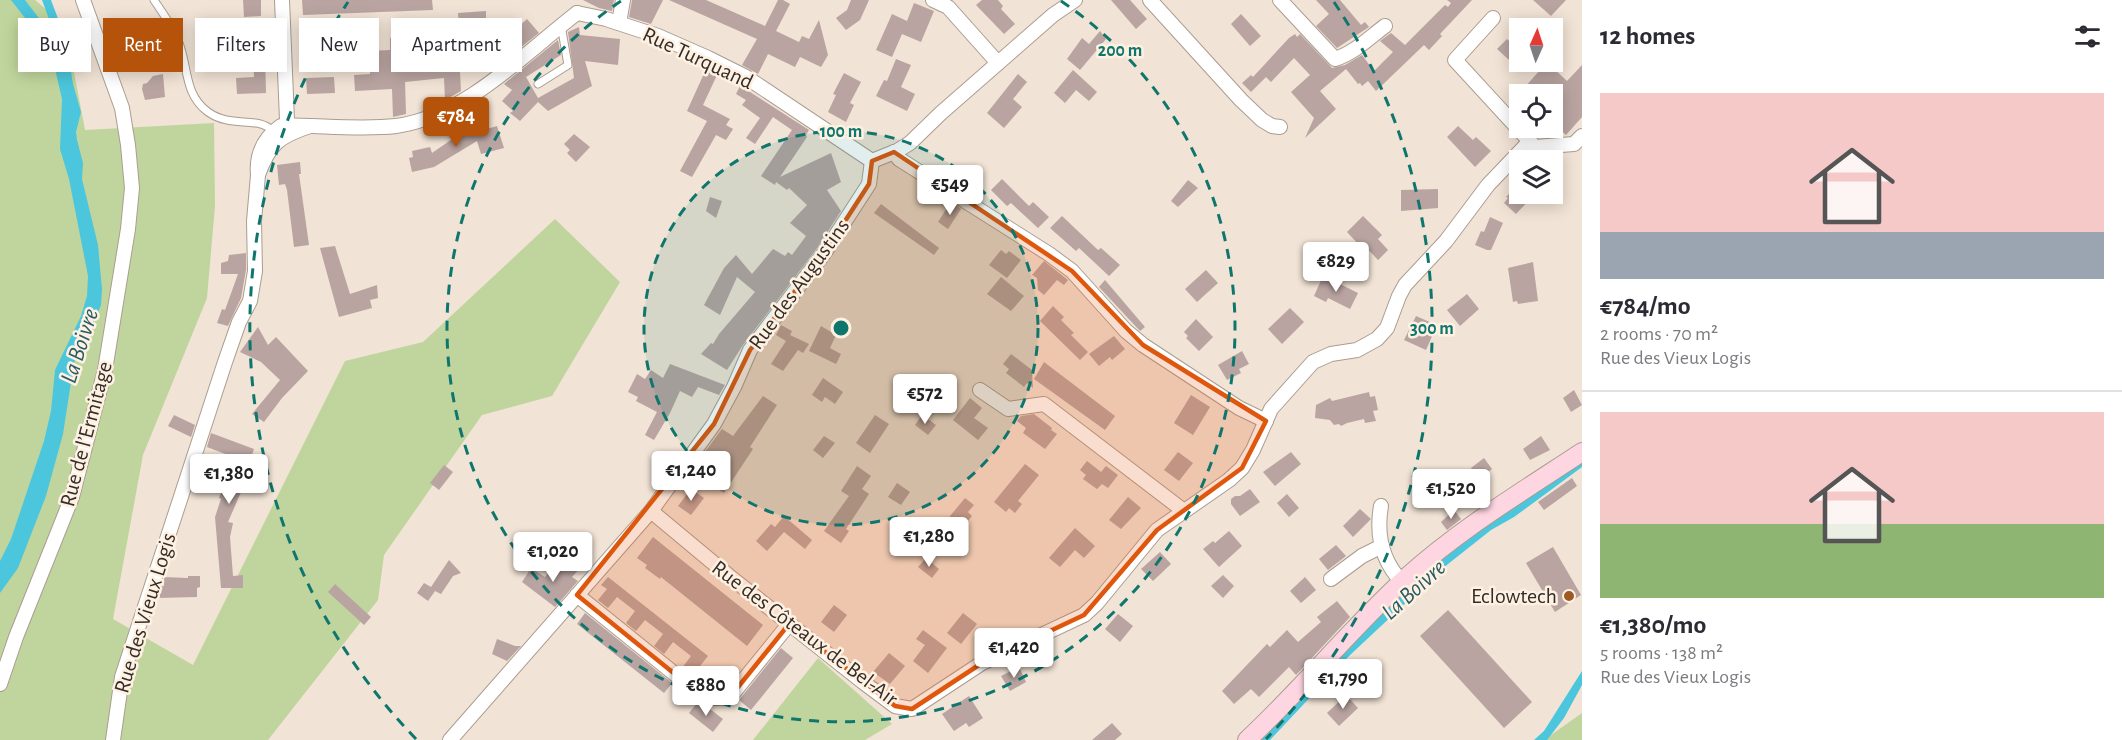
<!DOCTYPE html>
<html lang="en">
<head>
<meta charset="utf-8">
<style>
	body { margin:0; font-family:"Alegreya Sans",sans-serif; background:#f7f7f7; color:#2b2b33; height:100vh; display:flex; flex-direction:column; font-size:22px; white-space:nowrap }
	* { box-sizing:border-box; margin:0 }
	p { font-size:20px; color:#7c7c81 }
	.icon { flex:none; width:33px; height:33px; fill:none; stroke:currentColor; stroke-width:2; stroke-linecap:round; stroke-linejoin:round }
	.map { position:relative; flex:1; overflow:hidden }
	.sheet { display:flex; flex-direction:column; background:#fff; width:540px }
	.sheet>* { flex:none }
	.banner { position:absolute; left:18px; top:18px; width:570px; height:54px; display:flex; gap:12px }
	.needle { width:39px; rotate:3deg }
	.controls { position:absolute; left:1509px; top:18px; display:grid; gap:12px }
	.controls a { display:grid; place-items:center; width:54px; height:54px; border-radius:0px; background:#fff; box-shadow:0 3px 15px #0003; font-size:30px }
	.price { position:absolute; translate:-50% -51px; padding:0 14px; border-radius:6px; background:#fff; color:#222; font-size:20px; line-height:39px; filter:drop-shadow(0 2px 3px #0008) }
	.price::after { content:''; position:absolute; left:50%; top:36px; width:18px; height:14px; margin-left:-9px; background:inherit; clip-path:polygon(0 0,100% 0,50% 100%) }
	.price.on { background:#b45309; color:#fff }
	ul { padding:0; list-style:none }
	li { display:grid; align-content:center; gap:12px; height:318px; padding:0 18px }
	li+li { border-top:2px solid #e1e1e2 }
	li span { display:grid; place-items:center; height:186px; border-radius:0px; color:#555 }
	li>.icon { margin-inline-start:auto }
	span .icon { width:108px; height:108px; fill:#fffc; stroke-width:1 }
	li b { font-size:26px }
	h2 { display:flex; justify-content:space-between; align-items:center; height:72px; padding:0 18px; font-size:26px }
	.pill { padding:0 21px; border-radius:0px; background:#fff; box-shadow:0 3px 15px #0003; font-size:21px; line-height:54px }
	.pill.on { background:#b45309; color:#fff }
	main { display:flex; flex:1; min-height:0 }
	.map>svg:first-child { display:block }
</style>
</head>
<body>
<main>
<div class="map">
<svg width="1582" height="740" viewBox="0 0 1582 740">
	<rect width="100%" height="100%" fill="#f1e3d5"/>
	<g fill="#c0d59d">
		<polygon points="0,0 35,0 65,25 85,130 214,123 215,206 207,298 143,455 113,619 193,665 345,361 423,342 555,219 620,282 552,396 482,415 384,555 378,600 268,740 0,740"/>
		<polygon points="818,658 892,724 865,740 753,740"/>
		<polygon points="1582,713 1582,740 1544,740"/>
	</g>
	<g fill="#4bc6dd">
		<polygon points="11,0 25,0 45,26 49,19 42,0 51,0 66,40 73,84 81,112 76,132 77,140 83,163 82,179 98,245 102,289 101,305 97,315 74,363 63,434 46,496 18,568 0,593 0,561 11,539 44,441 51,411 55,370 81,316 87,296 88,276 69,179 60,149 62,99 56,73 36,32"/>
		<polygon points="1582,456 1582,467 1514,517 1491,530 1443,568 1349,656 1270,740 1256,740 1359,634 1432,565"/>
		<polygon points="1582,671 1582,685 1564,718 1547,740 1534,740 1544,731"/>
	</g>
	<g fill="#b9a4a1">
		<polygon points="243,0 261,0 261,16 244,17"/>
		<polygon points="302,0 432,0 433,10 303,15"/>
		<polygon points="583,0 614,0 612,11 599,8"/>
		<polygon points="632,0 663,0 651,24 629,17"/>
		<polygon points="669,0 706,0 765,26 778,0 783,0 790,4 776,31 799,42 802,36 809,39 819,20 828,55 821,67 800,57 795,67 768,54 758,74 742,65 757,39"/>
		<polygon points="851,0 869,0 860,20 846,30 836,18 847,10"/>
		<polygon points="982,0 998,0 1003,6 1001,9 1015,24 1004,34 976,5"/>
		<polygon points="1111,0 1130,0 1147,19 1136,29"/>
		<polygon points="1316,0 1340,0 1361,25 1365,22 1369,27 1337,48 1316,26 1329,14"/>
		<polygon points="1447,0 1472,0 1440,34 1442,36 1429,50 1424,45 1376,91 1368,81 1362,86 1360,83 1358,84 1346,69 1320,91 1336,109 1305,138 1314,118 1291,92 1310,75 1294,58 1271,82 1266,77 1251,92 1242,83 1251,75 1253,77 1289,38 1295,34 1297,37 1300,34 1332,68 1345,65 1362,55 1374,71 1393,52 1380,41 1391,33 1405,45 1445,5 1448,7 1451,3"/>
		<polygon points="1533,0 1566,0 1551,16"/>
		<polygon points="914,3 934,11 921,42 902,34 892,57 876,50 892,14 907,21"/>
		<polygon points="486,11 486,20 500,19 505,39 527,19 539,33 493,69 489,54 486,55 485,43 460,45 458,13"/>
		<polygon points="1241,14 1261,36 1250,46 1231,24"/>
		<polygon points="579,27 580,35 620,39 618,65 585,61 592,86 548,111 538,102 520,121 510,113 513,111 502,101 512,90 504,84 558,40 561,55 526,77 538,98 574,78 568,32"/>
		<polygon points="1100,31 1106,39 1080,70 1067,59 1082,38 1089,44"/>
		<polygon points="403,37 404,69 453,64 454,72 460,72 461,91 445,100 444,78 405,82 406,114 393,117 392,89 355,91 354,75 370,74 369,51 390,50 390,38"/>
		<polygon points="1507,39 1520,50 1520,70 1497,49"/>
		<polygon points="253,53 265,53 266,93 237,94 236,78 254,77"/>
		<polygon points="896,59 911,65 901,87 915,94 907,111 876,96 884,80 887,81"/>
		<polygon points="1549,64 1567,81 1582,65 1582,117 1566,135 1552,122 1552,94 1528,94 1523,89 1540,70 1542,72"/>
		<polygon points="707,67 718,73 703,105 730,119 726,125 733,129 726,140 716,135 692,177 680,171 707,121 687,111"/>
		<polygon points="1073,70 1097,92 1089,101 1076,90 1065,103 1054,93"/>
		<polygon points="844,73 861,82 850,103 854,105 846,122 828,112 836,95 833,94"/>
		<polygon points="163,74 165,97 145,100 142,89 143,84 147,83 153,76"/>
		<polygon points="1018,74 1027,82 1013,99 1022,107 1004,128 987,113"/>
		<polygon points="334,77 335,93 307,94 306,78"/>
		<polygon points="733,81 809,130 806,135 807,137 780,177 831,153 841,182 827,190 841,211 818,247 743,345 727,370 701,354 711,343 713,344 719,334 755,292 737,277 720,315 704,305 724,268 736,255 752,274 773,249 785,256 788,252 792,255 806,236 790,223 807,205 789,188 787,190 776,182 775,185 761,176 792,130 773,117 755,144 746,138 760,118 742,105 746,100 736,94 740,86 733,82"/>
		<polygon points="497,126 504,148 481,154 477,141 434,167 412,172 409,158 413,157 412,151 430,147 432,153 464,131 466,135"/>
		<polygon points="1458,126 1473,140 1476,137 1491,151 1475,167 1447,137"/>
		<polygon points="574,134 590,147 576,162 567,153 570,150 564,144"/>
		<polygon points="300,162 301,174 299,174 309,245 294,247 287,190 285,184 279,185 277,165"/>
		<polygon points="1002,179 1029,206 1033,202 1049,217 1038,228 1011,203 1007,206 991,190"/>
		<polygon points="1188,180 1198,188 1178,207 1171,201"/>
		<polygon points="1520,182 1520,194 1535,194 1516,214 1504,203 1508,198 1506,197"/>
		<polygon points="1438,189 1438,208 1401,211 1401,190"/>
		<polygon points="710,197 722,201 716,218 706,211"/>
		<polygon points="951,202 961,209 948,229 938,222"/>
		<polygon points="881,204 939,248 934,255 874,213"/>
		<polygon points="1062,216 1098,250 1101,248 1120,265 1109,276 1079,248 1076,251 1050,228"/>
		<polygon points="1363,216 1382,235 1378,239 1388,250 1378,260 1362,243 1359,245 1347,232"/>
		<polygon points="1490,217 1503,223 1491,250 1487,250 1475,245 1481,231 1484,232"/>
		<polygon points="335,246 350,294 377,285 378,298 370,300 372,308 339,317 320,248"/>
		<polygon points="1001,250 1006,254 1009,251 1021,260 1007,278 989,265"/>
		<polygon points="246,253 246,270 241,298 228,326 217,323 222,309 225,310 238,274 221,274 221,263 228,261 229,255"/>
		<polygon points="1044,261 1068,280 1064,285 1057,280 1044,295 1038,290 1037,278 1032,275"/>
		<polygon points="1533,262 1538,301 1518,304 1517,301 1513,302 1508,268"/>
		<polygon points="1206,270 1218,283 1197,302 1185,289"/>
		<polygon points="1001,277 1024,296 1011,311 987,294"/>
		<polygon points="1322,278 1334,284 1336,282 1358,293 1350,309 1328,298 1326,302 1314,296"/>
		<polygon points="1105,280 1145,327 1140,331 1099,287"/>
		<polygon points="1467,294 1479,309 1460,326 1447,310"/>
		<polygon points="1053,306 1064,317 1061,320 1074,333 1071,335 1088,352 1080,360 1040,321"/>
		<polygon points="1290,308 1304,322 1282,344 1268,329"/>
		<polygon points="1416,316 1432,323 1428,332 1433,334 1426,350 1404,340"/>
		<polygon points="1196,319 1213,337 1199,351 1186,338 1188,336 1184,332"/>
		<polygon points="781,325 792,331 790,335 809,344 803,353 798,350 783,371 771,364 786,341 776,335"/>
		<polygon points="821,326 836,335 830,348 841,354 836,364 809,351"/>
		<polygon points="258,327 268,345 276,337 308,371 282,398 264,422 252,414 280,380 261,362 240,352"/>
		<polygon points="1114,336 1125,349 1112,360 1110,357 1099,366 1089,354"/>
		<polygon points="1242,351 1249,364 1239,369 1241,373 1227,380 1218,365"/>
		<polygon points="1011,354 1032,370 1033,388 1027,383 1024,387 1006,373 1009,369 1003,364"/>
		<polygon points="1044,362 1115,416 1105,430 1034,379"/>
		<polygon points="670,364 725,385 719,395 698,387 692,397 680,391 670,413 654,440 645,435 657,412 636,401 638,397 628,392 637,374 645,379 651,370 663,378"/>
		<polygon points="823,378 843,392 835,404 825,397 822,402 812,395"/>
		<polygon points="1574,390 1582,405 1571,412 1563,398"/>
		<polygon points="1369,392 1370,397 1375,396 1378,410 1373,411 1376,421 1365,423 1364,419 1347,423 1341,426 1339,424 1334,425 1330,420 1315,418 1316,405 1330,398 1332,401"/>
		<polygon points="1191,395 1210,407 1193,435 1174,423"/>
		<polygon points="763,396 777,405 750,447 753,449 724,493 711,485 716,477 695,465 722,429 733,436"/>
		<polygon points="970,398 982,408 974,418 988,428 978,440 953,420"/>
		<polygon points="1034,414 1052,428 1051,430 1057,434 1045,449 1023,433 1026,428 1017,421 1021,416"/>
		<polygon points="174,415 195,425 191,437 168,426"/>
		<polygon points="875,415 889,424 870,453 856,443"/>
		<polygon points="922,415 936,425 928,435 915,425"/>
		<polygon points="211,433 254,449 243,482 245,483 228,522 233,523 230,537 233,576 243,575 243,588 221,588 215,517 221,499 219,498 236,458 207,447"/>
		<polygon points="824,436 835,443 823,458 813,450"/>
		<polygon points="1541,436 1550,450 1530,460 1523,449"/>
		<polygon points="1178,452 1193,463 1179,481 1164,470"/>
		<polygon points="1291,452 1301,464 1275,486 1263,472"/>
		<polygon points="1484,458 1492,469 1482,477 1484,480 1481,482 1486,488 1470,500 1458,483 1473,472 1471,468"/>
		<polygon points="1087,461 1101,472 1106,466 1118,475 1108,488 1102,484 1097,489 1083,479 1086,475 1080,470"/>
		<polygon points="1025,464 1039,475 1018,501 1022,504 1015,513 1009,508 1006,512 994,502"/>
		<polygon points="444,465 453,472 439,490 430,483"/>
		<polygon points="857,466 871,476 862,489 869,494 846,529 849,531 841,543 824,531 849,496 841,491"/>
		<polygon points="1572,478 1577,486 1544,510 1538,502"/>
		<polygon points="897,483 910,492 901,505 888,497"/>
		<polygon points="691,489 704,498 691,515 678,506"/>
		<polygon points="1250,489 1260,502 1240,516 1231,504 1231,499 1235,496 1240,496"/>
		<polygon points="1287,494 1299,508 1289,517 1277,503"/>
		<polygon points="1128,497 1141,508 1121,529 1109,520"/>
		<polygon points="965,498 974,505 968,512 972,516 959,531 946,521"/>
		<polygon points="1360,509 1371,519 1353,537 1343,526"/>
		<polygon points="1454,510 1461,519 1447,530 1441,522"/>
		<polygon points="784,516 812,540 805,549 784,532 767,551 756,541 771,524 775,527"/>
		<polygon points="1075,528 1095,546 1084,558 1075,550 1060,567 1049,558"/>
		<polygon points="1229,531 1242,546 1219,567 1203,549 1213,541 1215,543"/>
		<polygon points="653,537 763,625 747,646 661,577 660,579 645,568 647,565 637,558"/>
		<polygon points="1336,545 1346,556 1328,570 1319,559"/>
		<polygon points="1553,547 1581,595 1555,612 1526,563"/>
		<polygon points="1160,552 1171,564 1153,581 1141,569"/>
		<polygon points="926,558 939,569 932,578 918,567"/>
		<polygon points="449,560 461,573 453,576 441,594 435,591 428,601 417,593 424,583 431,587"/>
		<polygon points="570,560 580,568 572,577 578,581 555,607 522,582 531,568 545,577 556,564 563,569"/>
		<polygon points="1223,575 1234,586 1223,598 1211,586"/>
		<polygon points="188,576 200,576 200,587 197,588 197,597 157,598 161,586 164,586 164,577 188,578"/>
		<polygon points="608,577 708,656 692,676 682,668 691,656 673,642 664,654 654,646 663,634 645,620 636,631 626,623 635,611 617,597 608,608 598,600 607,589 601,585"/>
		<polygon points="1305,577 1316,590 1301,603 1290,591"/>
		<polygon points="335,584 371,617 364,625 328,592"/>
		<polygon points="1337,601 1350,617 1296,675 1289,667 1259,697 1251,689 1234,704 1222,691 1267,644 1270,647 1287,630 1298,642 1321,622 1317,617"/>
		<polygon points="834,605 847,615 834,632 821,622"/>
		<polygon points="1448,610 1532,702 1504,728 1420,636"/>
		<polygon points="585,613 672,683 664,693 577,624"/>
		<polygon points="963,613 977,624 961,644 947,633"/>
		<polygon points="1118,614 1133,626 1120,642 1105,629"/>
		<polygon points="923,630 947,648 928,673 913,661 925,645 916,639"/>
		<polygon points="497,639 515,646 521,646 507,661 492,654"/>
		<polygon points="781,648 793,658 751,710 739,700"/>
		<polygon points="889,653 905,666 890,684 873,672"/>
		<polygon points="1019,667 1026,682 1010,691 1001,676"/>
		<polygon points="1346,695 1358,708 1339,726 1327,713"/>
		<polygon points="969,696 983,718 969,727 966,723 954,731 942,714"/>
		<polygon points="697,703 706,706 723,719 713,732 689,713"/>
		<polygon points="1112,723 1122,734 1115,740 1092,740"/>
	</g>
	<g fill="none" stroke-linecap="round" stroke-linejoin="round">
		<g stroke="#aa9d90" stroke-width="9">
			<g id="lane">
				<path d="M 154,0 C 164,15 176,31 181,49 C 188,72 186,96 208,112 C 232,129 256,115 273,131"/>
				<polyline points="538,84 568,65 561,25"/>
			</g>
		</g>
		<g stroke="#aa9d90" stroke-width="16">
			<g id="street">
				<polyline points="282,0 287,120 289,133"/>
				<polyline points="933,0 948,7 998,63"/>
				<polyline points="1150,0 1241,100 1262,120 1272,126 1280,127"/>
				<path d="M 1280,0 L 1335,59 C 1354,53 1369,38 1385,26"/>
				<polyline points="577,13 606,19 658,36 708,58 746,77 872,161"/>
				<polyline points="1493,18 1455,60 1535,147 1574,144 1582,136"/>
				<polyline points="619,23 623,0"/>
				<path d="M 310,126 C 279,136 269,144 258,175 C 256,154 264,138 281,126 C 292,125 302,126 313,126 C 339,127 369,129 396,126 C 464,117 525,53 577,13"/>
				<polyline points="894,152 899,159 1049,254 1072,271 1126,331 1143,345 1239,408 1266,421"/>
				<polyline points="872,161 897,151 910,143 941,113 1053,15 1075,0"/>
				<polyline points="980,390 1008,409 1044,404 1184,511"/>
				<path d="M 1381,506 C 1376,535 1382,561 1402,582"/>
				<polyline points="651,511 729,576 863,682 895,706 912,709 982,663 1084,615 1097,603 1157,530 1229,480 1242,468 1253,450 1271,409 1313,362 1331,354 1357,350 1377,339 1387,328 1399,296 1405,285 1446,241 1488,185 1530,141"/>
				<polyline points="1331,579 1362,556 1382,546"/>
				<polyline points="577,595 702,696 716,698 730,697 789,624"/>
				<polyline points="0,684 16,637 72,497 105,370 128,229 132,188 128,145 122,108 83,0"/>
				<polyline points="113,740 122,677 225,362 239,322 250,301 255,271 254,221 258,175"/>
				<polyline points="450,740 651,511 714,424 734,387 750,350 825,252 869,184 872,161"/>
			</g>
		</g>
		<g stroke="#aa9d90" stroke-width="20">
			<path id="secondary" d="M 1247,740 C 1303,688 1351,628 1407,577 C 1460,529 1523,491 1582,452"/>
		</g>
		<use href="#lane" stroke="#fff" stroke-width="7"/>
		<use href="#street" stroke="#fff" stroke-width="14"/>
		<use href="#secondary" stroke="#fed6e2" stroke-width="18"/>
	</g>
	<path fill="#df570d" fill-opacity="0.2" stroke="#df570d" stroke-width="4.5" stroke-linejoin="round" d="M 894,152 L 1072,271 L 1143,345 L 1266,421 L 1242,468 L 1157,530 L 1084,615 L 982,663 L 912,709 L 895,706 L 789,624 L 730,697 L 702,696 L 577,595 L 714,424 L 750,350 L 825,252 L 869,184 L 872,161 Z"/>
	<circle cx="841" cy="328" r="197" fill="#0f766e" fill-opacity=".12"/>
	<g fill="none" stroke="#0f766e" stroke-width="3" stroke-dasharray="10 8">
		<circle cx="841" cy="328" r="197"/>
		<path d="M1061 1A394 394 0 1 1 621 1"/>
		<path d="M416 739A591 591 0 0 1 348 2M1334 2A591 591 0 0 1 1266 739"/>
	</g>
	<circle fill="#9c5b26" stroke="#fff1e2" stroke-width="2" cx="1569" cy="596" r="6"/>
	<g text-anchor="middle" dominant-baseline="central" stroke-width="5" stroke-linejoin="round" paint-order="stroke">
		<g font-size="22" fill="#342e29" stroke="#fff1e2">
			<text transform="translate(698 58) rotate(25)">Rue Turquand</text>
			<text transform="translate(799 284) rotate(-54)">Rue des Augustins</text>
			<text transform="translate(86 434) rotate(-75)">Rue de l’Ermitage</text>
			<text transform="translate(145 613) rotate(-73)">Rue des Vieux Logis</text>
			<text transform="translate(805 633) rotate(37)">Rue des Côteaux de Bel-Air</text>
		</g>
		<g font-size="22" fill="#342e29" stroke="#fff1e2" text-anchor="end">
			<text x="1557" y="596">Eclowtech</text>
		</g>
		<g font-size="24" font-style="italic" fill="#295c66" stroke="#fff1e2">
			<text transform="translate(80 346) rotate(-72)">La Boivre</text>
			<text transform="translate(1414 590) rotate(-42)">La Boivre</text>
		</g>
	</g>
	<circle cx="841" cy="328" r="9" fill="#0f766e" stroke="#fff1e2" stroke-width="3"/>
	<g font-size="18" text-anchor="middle" font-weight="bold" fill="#0f766e" stroke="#fff1e2" stroke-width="5" stroke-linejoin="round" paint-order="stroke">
		<text x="1120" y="56">200 m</text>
		<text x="841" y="137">100 m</text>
		<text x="1432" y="334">300 m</text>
	</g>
</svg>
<div class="controls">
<a><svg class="needle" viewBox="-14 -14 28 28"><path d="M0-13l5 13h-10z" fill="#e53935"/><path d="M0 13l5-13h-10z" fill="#7c7c81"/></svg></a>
<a><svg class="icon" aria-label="locate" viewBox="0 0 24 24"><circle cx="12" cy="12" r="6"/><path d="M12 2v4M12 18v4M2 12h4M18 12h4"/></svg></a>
<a><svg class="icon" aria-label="layers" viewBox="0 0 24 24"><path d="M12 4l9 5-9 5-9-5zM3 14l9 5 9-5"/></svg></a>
</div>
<b class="price on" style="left:456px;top:148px">€784</b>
<b class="price" style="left:950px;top:216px">€549</b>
<b class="price" style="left:1336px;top:293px">€829</b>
<b class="price" style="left:925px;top:425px">€572</b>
<b class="price" style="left:691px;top:502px">€1,240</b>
<b class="price" style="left:229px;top:505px">€1,380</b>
<b class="price" style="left:1451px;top:520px">€1,520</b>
<b class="price" style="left:929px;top:568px">€1,280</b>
<b class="price" style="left:553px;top:583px">€1,020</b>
<b class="price" style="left:1014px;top:679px">€1,420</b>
<b class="price" style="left:1343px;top:710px">€1,790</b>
<b class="price" style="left:706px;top:717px">€880</b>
<div class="banner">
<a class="pill">Buy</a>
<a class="pill on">Rent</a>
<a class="pill">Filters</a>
<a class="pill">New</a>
<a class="pill">Apartment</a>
</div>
</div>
<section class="sheet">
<h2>12 homes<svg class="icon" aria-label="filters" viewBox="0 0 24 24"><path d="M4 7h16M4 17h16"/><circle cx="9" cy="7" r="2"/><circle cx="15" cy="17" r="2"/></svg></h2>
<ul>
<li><span style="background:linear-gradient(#f6c9c9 75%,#9aa5b1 0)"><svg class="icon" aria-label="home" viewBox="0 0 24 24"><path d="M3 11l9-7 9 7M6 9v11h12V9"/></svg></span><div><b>€784/mo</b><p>2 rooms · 70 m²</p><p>Rue des Vieux Logis</p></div></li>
<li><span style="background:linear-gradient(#f6c9c9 60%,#8fb573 0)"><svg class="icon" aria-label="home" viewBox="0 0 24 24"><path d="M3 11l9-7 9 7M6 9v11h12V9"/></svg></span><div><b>€1,380/mo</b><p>5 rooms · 138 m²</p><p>Rue des Vieux Logis</p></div></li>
</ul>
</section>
</main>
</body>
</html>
